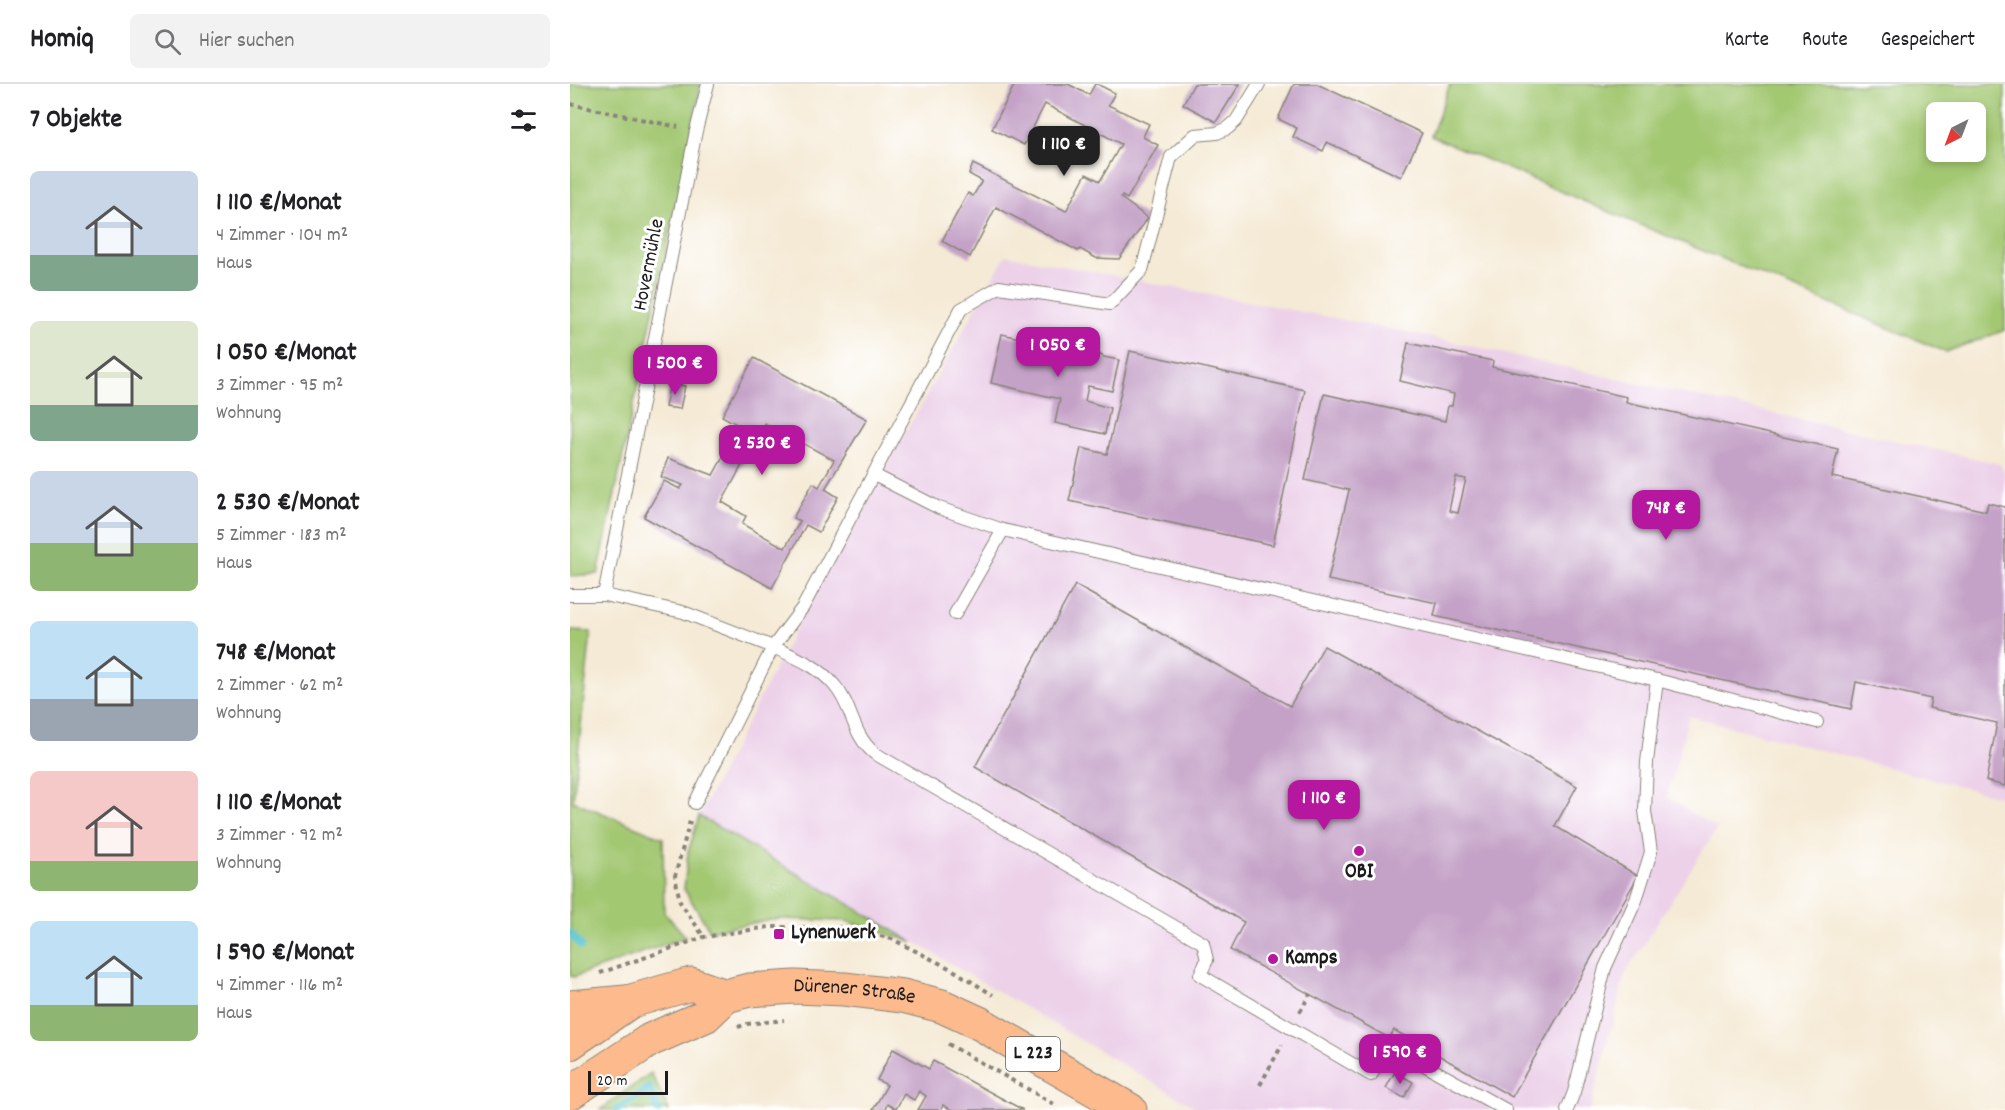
<!DOCTYPE html>
<html lang="de">
<head>
<meta charset="utf-8">
<style>
	body { margin:0; font-family:Dekko,sans-serif; background:#f2f2f2; color:#202124; height:100vh; display:flex; flex-direction:column; font-size:22px; white-space:nowrap }
	* { box-sizing:border-box; margin:0 }
	p { font-size:20px; color:#757577 }
	.icon { flex:none; width:33px; height:33px; fill:none; stroke:currentColor; stroke-width:2; stroke-linecap:round; stroke-linejoin:round }
	.map { position:relative; flex:1; overflow:hidden }
	.drawer { display:flex; flex-direction:column; background:#fff; width:570px }
	.drawer>* { flex:none }
	.needle { width:39px; rotate:222deg }
	.fabs { position:absolute; left:1356px; top:18px; display:grid; gap:12px }
	.fabs a { display:grid; place-items:center; width:60px; height:60px; border-radius:9px; background:#fff; box-shadow:0 3px 9px #0003; font-size:30px }
	.scale { position:absolute; left:18px; bottom:15px; width:80px; box-sizing:border-box; padding-left:6px; border:3px solid #1c1c1c; border-top:0; font-size:16px; line-height:21px; white-space:nowrap; color:#1c1c1c; -webkit-text-stroke:4px #fff; paint-order:stroke }
	.price { position:absolute; translate:-50% -51px; padding:0 14px; border-radius:12px; background:#b5179e; color:#fff; font-size:20px; line-height:39px; filter:drop-shadow(0 2px 3px #0008) }
	.price::after { content:''; position:absolute; left:50%; top:36px; width:18px; height:14px; margin-left:-9px; background:inherit; clip-path:polygon(0 0,100% 0,50% 100%) }
	.price.current { background:#222; color:#fff }
	ul { padding:0; list-style:none }
	li { display:flex; align-items:center; gap:18px; height:150px; padding:0 30px }
	li span { display:grid; place-items:center; flex:none; width:168px; height:120px; border-radius:9px; color:#555 }
	li>.icon { margin-inline-start:auto }
	span .icon { width:72px; height:72px; fill:#fffc; stroke-width:1 }
	li b { font-size:26px }
	h2 { display:flex; justify-content:space-between; align-items:center; height:72px; padding:0 30px; font-size:26px }
	header { display:flex; align-items:center; gap:36px; box-sizing:border-box; height:84px; padding:0 30px; background:#fff; border-bottom:2px solid #e0e0e0 }
	header strong { font-size:28px }
	nav { display:flex; gap:33px; margin-inline-start:auto; font-size:21px }
	.search { width:420px; height:54px; background:#f2f2f2; display:flex; align-items:center; gap:15px; box-sizing:border-box; padding:0 21px; border-radius:9px; color:#757577; font-size:22px }
	main { display:flex; flex:1; min-height:0 }
	.map>svg:first-child { display:block }
</style>
</head>
<body>
<header>
<strong>Homiq</strong>
<div class="search"><svg class="icon" aria-label="search" viewBox="0 0 24 24"><circle cx="10" cy="10" r="6"/><path d="M15 15l6 6"/></svg>Hier suchen</div>
<nav><a>Karte</a><a>Route</a><a>Gespeichert</a></nav>
</header>
<main>
<section class="drawer">
<h2>7 Objekte<svg class="icon" aria-label="filters" viewBox="0 0 24 24"><path d="M4 7h16M4 17h16"/><circle cx="9" cy="7" r="2"/><circle cx="15" cy="17" r="2"/></svg></h2>
<ul>
<li><span style="background:linear-gradient(#c9d6e8 70%,#7fa58c 0)"><svg class="icon" aria-label="home" viewBox="0 0 24 24"><path d="M3 11l9-7 9 7M6 9v11h12V9"/></svg></span><div><b>1 110 €/Monat</b><p>4 Zimmer · 104 m²</p><p>Haus</p></div></li>
<li><span style="background:linear-gradient(#dfe7d0 70%,#7fa58c 0)"><svg class="icon" aria-label="home" viewBox="0 0 24 24"><path d="M3 11l9-7 9 7M6 9v11h12V9"/></svg></span><div><b>1 050 €/Monat</b><p>3 Zimmer · 95 m²</p><p>Wohnung</p></div></li>
<li><span style="background:linear-gradient(#c9d6e8 60%,#8fb573 0)"><svg class="icon" aria-label="home" viewBox="0 0 24 24"><path d="M3 11l9-7 9 7M6 9v11h12V9"/></svg></span><div><b>2 530 €/Monat</b><p>5 Zimmer · 183 m²</p><p>Haus</p></div></li>
<li><span style="background:linear-gradient(#bfe0f5 65%,#9aa5b1 0)"><svg class="icon" aria-label="home" viewBox="0 0 24 24"><path d="M3 11l9-7 9 7M6 9v11h12V9"/></svg></span><div><b>748 €/Monat</b><p>2 Zimmer · 62 m²</p><p>Wohnung</p></div></li>
<li><span style="background:linear-gradient(#f6c9c9 75%,#8fb573 0)"><svg class="icon" aria-label="home" viewBox="0 0 24 24"><path d="M3 11l9-7 9 7M6 9v11h12V9"/></svg></span><div><b>1 110 €/Monat</b><p>3 Zimmer · 92 m²</p><p>Wohnung</p></div></li>
<li><span style="background:linear-gradient(#bfe0f5 70%,#8fb573 0)"><svg class="icon" aria-label="home" viewBox="0 0 24 24"><path d="M3 11l9-7 9 7M6 9v11h12V9"/></svg></span><div><b>1 590 €/Monat</b><p>4 Zimmer · 116 m²</p><p>Haus</p></div></li>
</ul>
</section>
<div class="map">
<svg width="1435" height="1026" viewBox="0 0 1435 1026">
	<rect width="100%" height="100%" fill="#fff"/>
	<filter id="ink" filterUnits="userSpaceOnUse"><feTurbulence type="fractalNoise" baseFrequency=".0167" numOctaves="2"/><feDisplacementMap in="SourceGraphic" scale="12" xChannelSelector="R" yChannelSelector="G"/><feConvolveMatrix kernelMatrix="1 2 1 2 8 2 1 2 1" color-interpolation-filters="sRGB"/></filter>
	<filter id="wash" filterUnits="userSpaceOnUse"><feTurbulence type="fractalNoise" baseFrequency=".008" numOctaves="4" result="noise"/><feDisplacementMap in="SourceGraphic" scale="24" xChannelSelector="R" yChannelSelector="G"/><feGaussianBlur stdDeviation="1.35" result="paint"/><feColorMatrix in="noise" values="0 0 0 0 0 0 0 0 0 0 0 0 0 0 0 0 0 1.4 0 .05"/><feComposite in="paint" operator="in"/></filter>
	<g filter="url(#wash)">
		<rect width="100%" height="100%" fill="#f5ead5"/>
		<polygon fill="#ecd1e9" points="436,171 846,250 1430,380 1435,389 1435,714 1119,632 1097,713 1147,744 1055,890 1020,1026 630,1026 129,732 234,528"/>
		<g fill="#a3c872" stroke="#607247" stroke-width="1.5" fill-rule="evenodd">
			<polygon points="0,0 131,0 28,490 0,492"/>
			<path d="M 880,0 L 1435,0 L 1435,246 L 1376,268 L 1025,122 L 861,52 ZM 1366,28 L 1406,28 L 1406,68 L 1366,68 Z"/>
			<polygon points="0,547 21,548 3,717 93,754 94,828 116,853 4,893 0,892"/>
			<polygon points="129,732 343,858 276,837 207,835 140,847 114,805 118,768"/>
			<polygon points="81,989 99,1026 30,1026"/>
		</g>
		<g fill="none" stroke-linecap="round" stroke-linejoin="round">
			<g stroke="#55c2cc" stroke-width="8">
				<polyline points="0,849 11,862"/>
				<polyline points="47,1026 79,1004 88,1026"/>
			</g>
		</g>
		<g id="blocks">
			<g fill="#c4a2c7" fill-rule="evenodd">
				<polygon points="445,0 498,0 519,11 525,0 527,0 545,9 538,21 579,40 573,53 588,61 557,115 552,112 551,114 578,134 549,175 526,174 510,165 508,167 426,123 400,173 372,157 398,109 403,112 412,97 399,90 403,80 496,127 516,90 530,97 551,60 475,20 454,61 422,45"/>
				<polygon points="624,0 670,0 646,38 613,20"/>
				<polygon points="724,0 747,0 852,49 831,93 757,58 753,67 723,53 727,44 708,35"/>
				<polygon points="432,250 508,267 522,266 534,273 549,276 542,307 518,302 515,317 540,324 535,350 485,339 490,315 421,299"/>
				<path d="M 838,259 L 923,277 L 922,283 L 1057,313 L 1056,318 L 1268,365 L 1262,393 L 1416,427 L 1418,419 L 1435,423 L 1435,702 L 1416,697 L 1427,639 L 1359,624 L 1361,615 L 1286,598 L 1281,625 L 864,532 L 867,519 L 758,496 L 779,406 L 735,396 L 754,310 L 875,337 L 878,322 L 882,322 L 884,310 L 830,297 ZM 886,393 L 896,395 L 888,429 L 879,427 Z"/>
				<polygon points="560,267 735,306 703,461 499,417 511,364 537,370"/>
				<path d="M 184,274 L 297,335 L 255,405 L 268,413 L 249,448 L 236,441 L 202,504 L 74,433 L 94,397 L 110,405 L 113,401 L 91,393 L 98,374 L 143,391 L 170,342 L 152,332 ZM 195,339 L 264,376 L 249,403 L 243,399 L 223,434 L 230,437 L 215,464 L 172,440 L 176,432 L 152,418 Z"/>
				<polygon points="100,299 115,302 110,325 95,323"/>
				<polygon points="505,501 720,622 754,562 1007,702 985,742 1068,792 942,1013 824,946 819,954 660,866 674,838 405,683"/>
				<polygon points="323,965 359,985 363,977 453,1026 382,1026 373,1021 371,1026 348,1026 356,1012 349,1007 344,1016 334,1010 326,1025 317,1020 315,1026 303,1026 317,1001 307,996"/>
				<polygon points="825,988 843,998 834,1014 816,1004"/>
			</g>
		</g>
	</g>
	<g filter="url(#ink)">
		<use href="#blocks" fill-opacity="0" stroke="#888378" stroke-width="1.5"/>
		<g fill="none" stroke-linecap="round" stroke-linejoin="round">
			<g stroke="#888378" stroke-width="14">
				<g id="lane">
					<path d="M 689,0 L 666,37 L 658,44 L 647,49 L 625,51 L 601,73 L 572,186 L 540,220 L 429,203 L 391,225 L 233,523 L 203,563 C 225,573 249,582 265,602 C 283,623 281,649 304,669 L 633,859 L 637,876 L 630,891 L 801,991 L 813,972 L 829,967 L 936,1026"/>
					<polyline points="304,391 369,424 433,446 1087,596 1247,638"/>
					<polyline points="0,511 34,511 113,528 203,563 125,719"/>
					<polyline points="34,511 126,47 138,0"/>
					<polyline points="385,530 433,446"/>
					<polyline points="997,1026 1004,1008 1035,884 1066,816 1081,768 1075,727 1077,678 1087,596"/>
				</g>
			</g>
			<g stroke="#888378" stroke-width="35">
				<g id="primary">
					<polyline points="0,923 56,918"/>
					<path id="s1" d="M 0,959 L 61,917 L 121,900 L 156,912 L 179,906 L 225,903 L 274,905 L 333,912 L 372,922 L 409,939 L 560,1026"/>
					<polyline points="0,1009 80,956 135,932 156,912"/>
				</g>
			</g>
			<g stroke="#888378" stroke-width="4" stroke-dasharray="4.5 4.5" stroke-linecap="butt">
				<polyline points="0,20 108,43"/>
				<polyline points="120,737 105,792 110,818 134,853"/>
				<polyline points="30,889 134,853 199,843 274,843 322,855 383,886 423,911"/>
				<polyline points="730,928 740,910"/>
				<polyline points="168,943 177,940 214,936"/>
				<polyline points="378,960 484,1020"/>
				<polyline points="690,1001 712,961"/>
			</g>
			<use href="#lane" stroke="#fff" stroke-width="12"/>
			<use href="#primary" stroke="#fcba8d" stroke-width="33"/>
		</g>
	</g>
	<g fill="#b5179e" stroke="#fff" stroke-width="2">
		<circle cx="789" cy="767" r="6"/>
		<rect x="203" y="844" width="12" height="12" rx="3"/>
		<circle cx="703" cy="875" r="6"/>
	</g>
	<g text-anchor="middle" dominant-baseline="central" stroke-width="6" stroke-linejoin="round" paint-order="stroke">
		<rect fill="#fff" stroke="#606060" stroke-width="1.5" x="436" y="953" width="54" height="34" rx="4.5"/>
		<g font-size="20" font-weight="bold" fill="#1c1c1c">
			<text x="463" y="970">L 223</text>
		</g>
		<g font-size="21" fill="#1c1c1c" stroke="#fff">
			<text transform="translate(80 181) rotate(-79)">Hovermühle</text>
			<text stroke="none"><textPath href="#s1" startOffset="303">Dürener Straße</textPath></text>
		</g>
		<g font-size="21" font-weight="bold" fill="#1c1c1c" stroke="#fff" text-anchor="start">
			<text x="789" y="789" text-anchor="middle">OBI</text>
			<text x="221" y="850">Lynenwerk</text>
			<text x="715" y="875">Kamps</text>
		</g>
	</g>
</svg>
<div class="fabs">
<a><svg class="needle" viewBox="-14 -14 28 28"><path d="M0-13l5 13h-10z" fill="#e53935"/><path d="M0 13l5-13h-10z" fill="#757577"/></svg></a>
</div>
<div class="scale">20 m</div>
<b class="price current" style="left:494px;top:93px">1 110 €</b>
<b class="price" style="left:488px;top:294px">1 050 €</b>
<b class="price" style="left:105px;top:312px">1 500 €</b>
<b class="price" style="left:192px;top:392px">2 530 €</b>
<b class="price" style="left:1096px;top:457px">748 €</b>
<b class="price" style="left:754px;top:747px">1 110 €</b>
<b class="price" style="left:830px;top:1001px">1 590 €</b>
</div>
</main>
</body>
</html>
